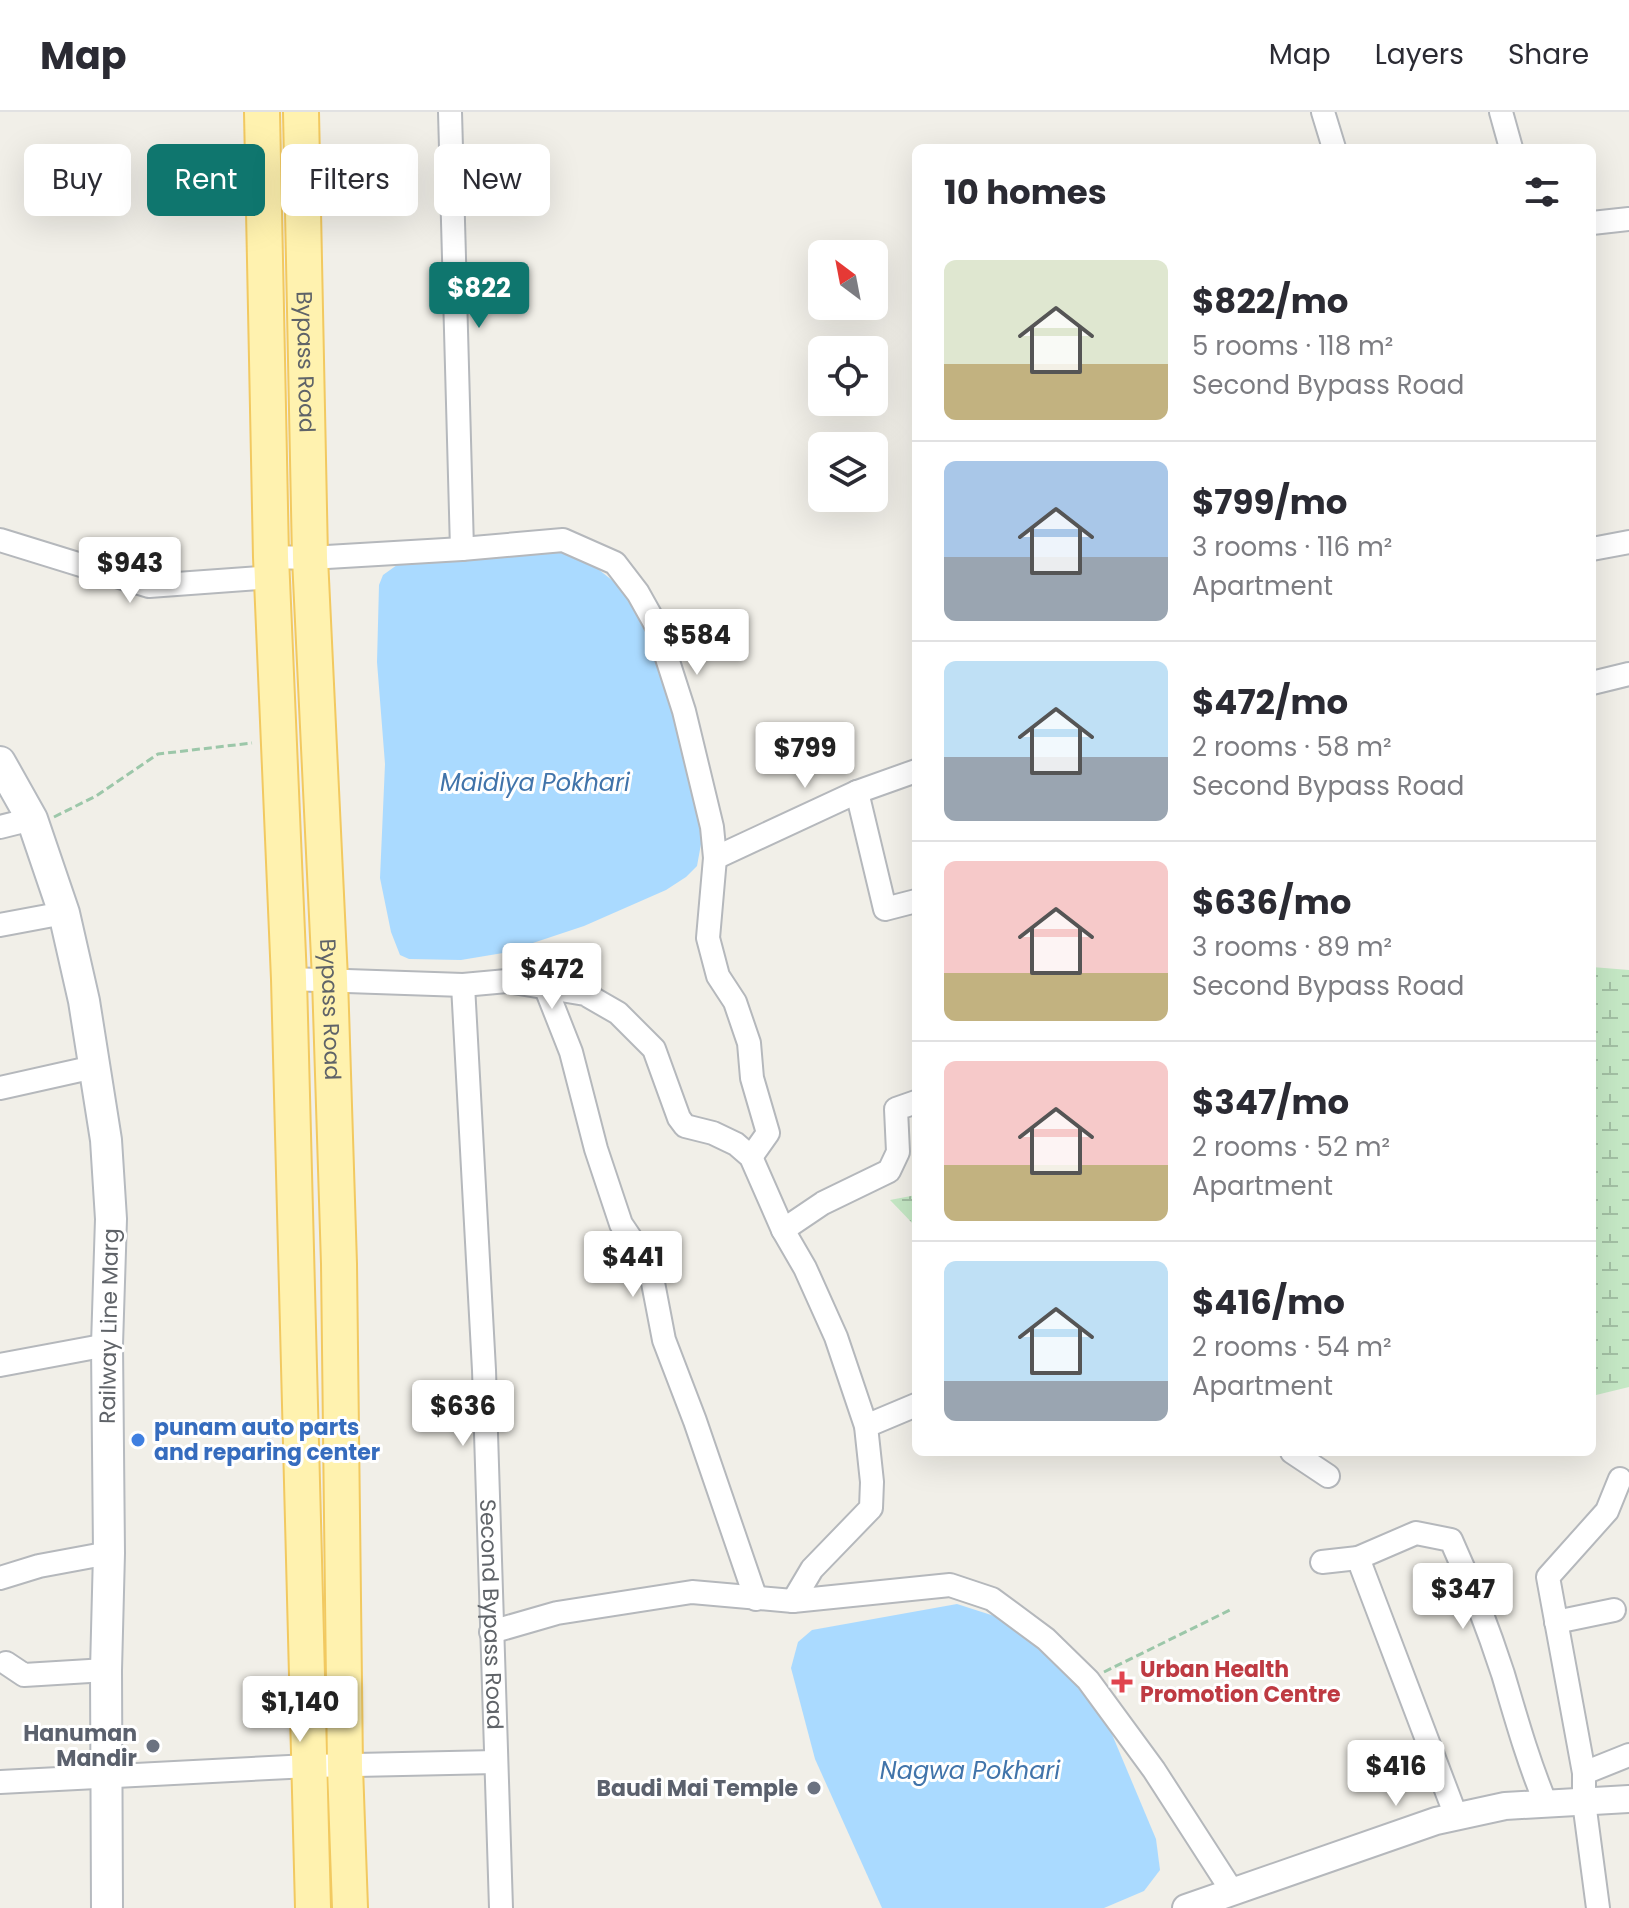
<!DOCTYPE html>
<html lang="en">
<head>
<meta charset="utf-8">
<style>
	body { margin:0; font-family:Poppins,sans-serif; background:#f7f7f7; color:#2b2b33; height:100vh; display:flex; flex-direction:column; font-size:30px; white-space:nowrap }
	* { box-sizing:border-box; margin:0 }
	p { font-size:26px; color:#7c7c81 }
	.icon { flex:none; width:44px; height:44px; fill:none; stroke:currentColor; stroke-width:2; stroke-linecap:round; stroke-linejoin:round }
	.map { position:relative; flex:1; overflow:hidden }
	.sheet { position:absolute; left:912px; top:32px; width:684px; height:1312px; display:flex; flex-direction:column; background:#fff; border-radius:12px; box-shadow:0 8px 32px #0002 }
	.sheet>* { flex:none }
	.guide { position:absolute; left:24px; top:32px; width:760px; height:72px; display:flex; gap:16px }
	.needle { width:52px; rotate:328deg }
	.controls { position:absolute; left:808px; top:128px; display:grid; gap:16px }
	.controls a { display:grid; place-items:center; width:80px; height:80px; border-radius:12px; background:#fff; box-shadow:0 8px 32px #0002; font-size:40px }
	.price { position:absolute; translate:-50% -68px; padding:0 18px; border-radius:8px; background:#fff; color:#222; font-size:26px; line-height:52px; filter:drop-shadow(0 2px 4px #0008) }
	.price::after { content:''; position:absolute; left:50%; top:48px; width:24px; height:18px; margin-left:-12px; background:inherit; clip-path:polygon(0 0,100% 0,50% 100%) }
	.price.current { background:#0f766e; color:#fff }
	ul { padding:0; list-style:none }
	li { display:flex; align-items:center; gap:24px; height:200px; padding:0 32px }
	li+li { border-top:2px solid #e1e1e2 }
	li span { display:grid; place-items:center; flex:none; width:224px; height:160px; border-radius:12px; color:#555 }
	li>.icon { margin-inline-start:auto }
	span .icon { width:96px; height:96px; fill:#fffc; stroke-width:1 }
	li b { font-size:34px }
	h2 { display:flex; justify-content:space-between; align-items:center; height:96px; padding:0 32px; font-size:34px }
	.tag { padding:0 28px; border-radius:12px; background:#fff; box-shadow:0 8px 32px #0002; font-size:28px; line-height:72px }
	.tag.current { background:#0f766e; color:#fff }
	header { display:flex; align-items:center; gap:48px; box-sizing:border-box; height:112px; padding:0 40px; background:#fff; border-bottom:2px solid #e1e1e2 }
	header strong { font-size:38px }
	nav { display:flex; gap:44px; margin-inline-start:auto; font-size:28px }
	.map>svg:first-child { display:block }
</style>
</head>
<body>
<header>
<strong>Map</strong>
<nav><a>Map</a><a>Layers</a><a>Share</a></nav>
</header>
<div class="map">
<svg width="1629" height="1796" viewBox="0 0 1629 1796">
	<defs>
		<pattern id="wetland-marsh" width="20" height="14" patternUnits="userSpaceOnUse" patternTransform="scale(2)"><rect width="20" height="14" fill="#c5e8c5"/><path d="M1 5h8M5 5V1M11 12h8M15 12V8" fill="none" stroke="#a3c0a4"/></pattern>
	</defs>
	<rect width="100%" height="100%" fill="#f1efe8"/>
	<g fill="url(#wetland-marsh)">
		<polygon points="1592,855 1629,858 1629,1275 1592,1284"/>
		<polygon points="916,1083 916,1115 890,1088"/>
	</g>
	<g fill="#aadaff">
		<polygon points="535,440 566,441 593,453 618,473 641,506 670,594 703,721 697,754 686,765 666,778 584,814 503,841 461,848 409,847 400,843 391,820 380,766 385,652 377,550 379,473 383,463 397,453"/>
		<polygon points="957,1492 1013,1510 1072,1564 1106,1608 1156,1727 1160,1758 1144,1779 1104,1796 882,1796 815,1647 791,1556 798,1530 812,1518"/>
	</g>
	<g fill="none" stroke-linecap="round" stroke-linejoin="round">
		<g stroke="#b5b8bc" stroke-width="26">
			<g id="minor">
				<polyline points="450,0 462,437"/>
				<polyline points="1323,0 1334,36"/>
				<polyline points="1501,0 1511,36"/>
				<polyline points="1592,111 1629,107"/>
				<polyline points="0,428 149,474 272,465"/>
				<polyline points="1592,437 1629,430"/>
				<polyline points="271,445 310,446 462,437 563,428 615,451 638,481 657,515 684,599 712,715 715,746 708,826 718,864 735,890 749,931 752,966 768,1021 751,1045"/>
				<polyline points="1592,571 1629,562"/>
				<polyline points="857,680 885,797 916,789"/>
				<polyline points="0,715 32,707"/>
				<polyline points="715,746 857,680 916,659"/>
				<polyline points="0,813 64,801"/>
				<polyline points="289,867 463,873 507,869 585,882 618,901 654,937 679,1006 685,1014 713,1021 736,1032 751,1045 783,1118 805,1156 836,1225 866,1314 872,1370 871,1396 812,1457 793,1489"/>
				<path id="s1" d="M 463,873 L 484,1258 L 501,1796"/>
				<polyline points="545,874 571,940 596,1037 621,1112 650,1155 664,1228 695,1309 756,1487"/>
				<polyline points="0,976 94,955"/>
				<polyline points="783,1118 823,1091 889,1059 898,1040 896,997 916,990"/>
				<polyline points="0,1253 107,1233"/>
				<polyline points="866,1314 916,1293"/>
				<polyline points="1292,1340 1328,1364"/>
				<polyline points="1358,1446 1456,1704"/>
				<path d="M 1322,1450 L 1358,1446 L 1416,1421 L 1451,1428 C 1471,1472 1488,1516 1503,1562 C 1516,1606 1528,1649 1546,1692"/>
				<polyline points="0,1466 39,1454 109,1441"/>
				<polyline points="1556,1510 1614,1498"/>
				<polyline points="491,1520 557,1501 692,1480 793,1489 950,1473 992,1487 1046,1527 1088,1568 1154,1658 1232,1779"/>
				<polyline points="6,1551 24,1563 106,1558"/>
				<polyline points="1584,1661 1548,1465 1607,1399 1620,1367"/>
				<polyline points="0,1670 309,1654 496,1650"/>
				<polyline points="1598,1796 1584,1690 1584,1661 1629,1643"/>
			</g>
		</g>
		<g stroke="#b5b8bc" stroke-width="30">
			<polyline id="tertiary" points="1186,1796 1436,1709 1505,1694 1629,1687"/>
		</g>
		<g stroke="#b6babf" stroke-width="34">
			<polyline id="secondary" points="0,650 32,707 64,801 84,889 106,1028 111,1107 107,1233 109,1441 106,1558 107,1796"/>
		</g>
		<g stroke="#f2c960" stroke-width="38">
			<g id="primary">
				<polyline points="262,0 271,445 289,867 313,1796"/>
				<path id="s2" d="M 301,0 L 310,446 L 330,867 L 339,1152 L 345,1655 L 350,1796"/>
			</g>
		</g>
		<g stroke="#9cc7a9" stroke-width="3" stroke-dasharray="8 4" stroke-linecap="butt">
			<polyline points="54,705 96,684 158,642 252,631"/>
			<polyline points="1104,1560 1230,1498"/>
		</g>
		<use href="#minor" stroke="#fff" stroke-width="22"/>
		<use href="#tertiary" stroke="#fff" stroke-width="26"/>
		<use href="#secondary" stroke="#fff" stroke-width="30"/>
		<use href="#primary" stroke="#fff2af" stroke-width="34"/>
	</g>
	<circle fill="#3f7fe0" stroke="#fff" stroke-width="3" cx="138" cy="1328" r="8"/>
	<path fill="#e0444e" stroke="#fff" stroke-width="3" d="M1118 1558h8v8h8v8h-8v8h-8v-8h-8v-8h8z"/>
	<g fill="#6b7280" stroke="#fff" stroke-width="3">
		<circle cx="153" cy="1634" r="8"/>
		<circle cx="814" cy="1676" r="8"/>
	</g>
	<g text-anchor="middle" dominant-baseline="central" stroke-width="6" stroke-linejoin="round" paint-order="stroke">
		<g font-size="22" fill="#5f6368" stroke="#fff">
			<text stroke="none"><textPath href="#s2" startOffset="250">Bypass Road</textPath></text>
			<text stroke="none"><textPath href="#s2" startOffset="898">Bypass Road</textPath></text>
			<text transform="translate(109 1214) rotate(-89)">Railway Line Marg</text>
			<text stroke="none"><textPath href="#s1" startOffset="630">Second Bypass Road</textPath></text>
		</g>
		<g font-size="22" font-weight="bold" fill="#366cbe" stroke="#fff" text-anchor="start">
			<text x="154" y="1315">punam auto parts<tspan x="154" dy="25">and reparing center</tspan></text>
		</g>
		<g font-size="22" font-weight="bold" fill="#be3a42" stroke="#fff" text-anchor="start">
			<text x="1140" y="1557">Urban Health<tspan x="1140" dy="25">Promotion Centre</tspan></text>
		</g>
		<g font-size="22" font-weight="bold" fill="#5b616d" stroke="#fff" text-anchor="end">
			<text x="137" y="1621">Hanuman<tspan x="137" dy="25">Mandir</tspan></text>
			<text x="798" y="1676">Baudi Mai Temple</text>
		</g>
		<g font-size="24" font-style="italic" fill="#4174aa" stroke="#fff">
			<text x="535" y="670">Maidiya Pokhari</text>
			<text x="970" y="1658">Nagwa Pokhari</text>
		</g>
	</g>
</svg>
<div class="controls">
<a><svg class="needle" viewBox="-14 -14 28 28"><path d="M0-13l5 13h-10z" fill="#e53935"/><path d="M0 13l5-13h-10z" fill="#7c7c81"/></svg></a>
<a><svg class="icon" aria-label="locate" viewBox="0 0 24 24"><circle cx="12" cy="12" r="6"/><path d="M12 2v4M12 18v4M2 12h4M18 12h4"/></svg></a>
<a><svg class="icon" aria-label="layers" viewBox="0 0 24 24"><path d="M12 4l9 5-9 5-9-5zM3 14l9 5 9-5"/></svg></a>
</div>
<b class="price current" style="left:479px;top:218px">$822</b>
<b class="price" style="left:130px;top:493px">$943</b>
<b class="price" style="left:697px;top:565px">$584</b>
<b class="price" style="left:805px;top:678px">$799</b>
<b class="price" style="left:552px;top:899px">$472</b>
<b class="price" style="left:633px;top:1187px">$441</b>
<b class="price" style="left:463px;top:1336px">$636</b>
<b class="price" style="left:1463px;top:1519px">$347</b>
<b class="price" style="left:300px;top:1632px">$1,140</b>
<b class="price" style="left:1396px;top:1696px">$416</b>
<div class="guide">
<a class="tag">Buy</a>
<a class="tag current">Rent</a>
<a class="tag">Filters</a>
<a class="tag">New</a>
</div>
<section class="sheet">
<h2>10 homes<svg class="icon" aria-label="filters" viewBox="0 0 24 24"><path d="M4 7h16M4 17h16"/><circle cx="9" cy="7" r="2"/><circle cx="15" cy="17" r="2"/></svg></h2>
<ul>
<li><span style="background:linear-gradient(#dfe7d0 65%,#c2b280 0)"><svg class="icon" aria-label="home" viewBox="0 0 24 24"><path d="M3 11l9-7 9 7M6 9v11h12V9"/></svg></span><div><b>$822/mo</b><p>5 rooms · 118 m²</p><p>Second Bypass Road</p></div></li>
<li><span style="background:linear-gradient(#a9c7e8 60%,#9aa5b1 0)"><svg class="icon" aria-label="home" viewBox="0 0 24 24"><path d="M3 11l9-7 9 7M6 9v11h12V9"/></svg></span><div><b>$799/mo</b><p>3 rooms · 116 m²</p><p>Apartment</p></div></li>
<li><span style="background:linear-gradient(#bfe0f5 60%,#9aa5b1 0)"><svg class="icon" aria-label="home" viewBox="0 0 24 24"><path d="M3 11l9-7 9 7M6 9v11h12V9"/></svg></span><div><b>$472/mo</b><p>2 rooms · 58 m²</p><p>Second Bypass Road</p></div></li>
<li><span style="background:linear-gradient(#f6c9c9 70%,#c2b280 0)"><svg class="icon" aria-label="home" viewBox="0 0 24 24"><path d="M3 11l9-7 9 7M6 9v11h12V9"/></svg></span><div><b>$636/mo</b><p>3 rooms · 89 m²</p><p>Second Bypass Road</p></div></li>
<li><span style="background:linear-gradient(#f6c9c9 65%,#c2b280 0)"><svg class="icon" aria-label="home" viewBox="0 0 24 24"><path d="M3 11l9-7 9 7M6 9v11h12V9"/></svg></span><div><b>$347/mo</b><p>2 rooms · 52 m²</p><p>Apartment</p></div></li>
<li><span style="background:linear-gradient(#bfe0f5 75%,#9aa5b1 0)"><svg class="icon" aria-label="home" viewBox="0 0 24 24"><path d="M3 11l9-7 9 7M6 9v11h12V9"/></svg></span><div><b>$416/mo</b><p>2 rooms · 54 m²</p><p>Apartment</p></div></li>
</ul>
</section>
</div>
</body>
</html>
